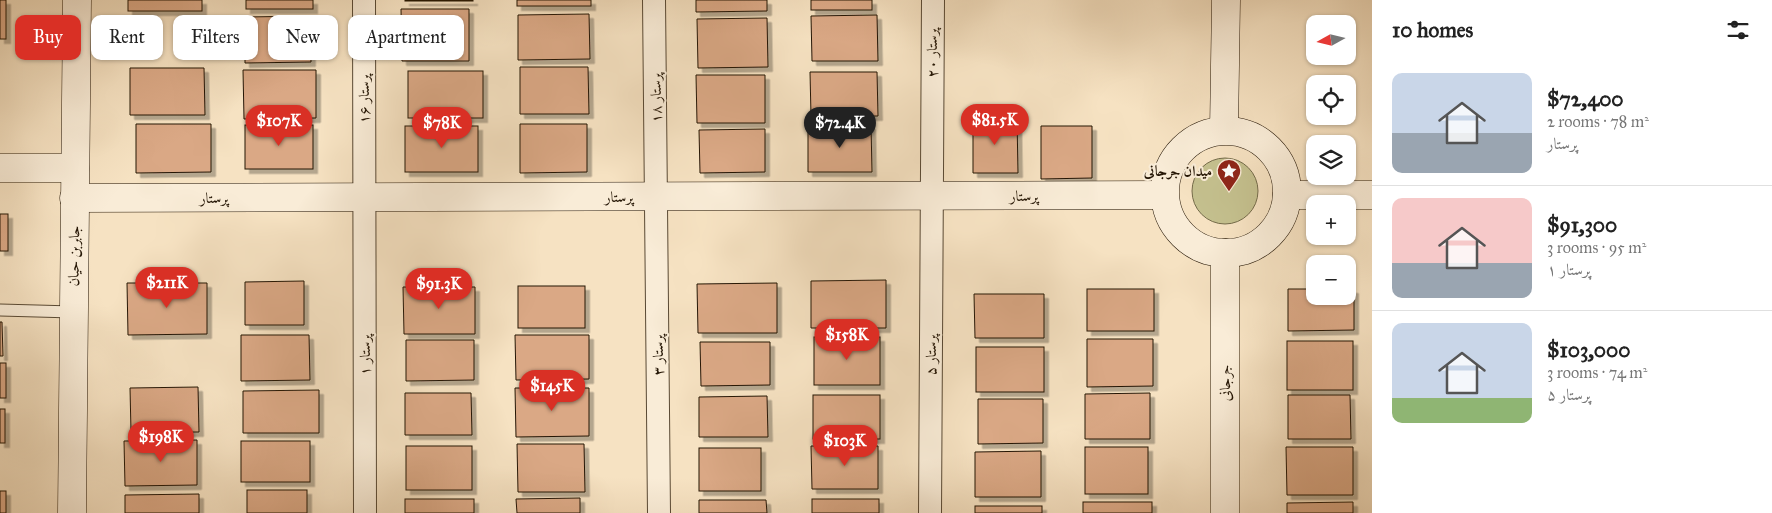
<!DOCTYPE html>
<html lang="en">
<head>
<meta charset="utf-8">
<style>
	body { margin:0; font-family:"IM FELL Great Primer",Amiri,serif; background:#f2f2f2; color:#222; height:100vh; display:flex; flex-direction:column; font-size:19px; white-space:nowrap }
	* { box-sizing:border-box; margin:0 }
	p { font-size:16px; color:#767676 }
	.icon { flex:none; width:28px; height:28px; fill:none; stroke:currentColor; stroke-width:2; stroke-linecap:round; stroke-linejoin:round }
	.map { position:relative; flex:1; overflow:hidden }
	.details { display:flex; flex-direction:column; background:#fff; width:400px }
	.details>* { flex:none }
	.banner { position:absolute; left:15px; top:15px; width:475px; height:45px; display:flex; gap:10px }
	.needle { width:32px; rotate:262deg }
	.fabs { position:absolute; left:1306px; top:15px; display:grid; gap:10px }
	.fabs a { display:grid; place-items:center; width:50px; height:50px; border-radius:10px; background:#fff; box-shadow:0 1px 4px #0004; font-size:25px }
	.price { position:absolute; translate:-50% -42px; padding:0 11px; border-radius:18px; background:#d93025; color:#fff; font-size:16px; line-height:32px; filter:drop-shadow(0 1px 2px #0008) }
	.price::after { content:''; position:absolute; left:50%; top:30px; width:15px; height:11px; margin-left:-8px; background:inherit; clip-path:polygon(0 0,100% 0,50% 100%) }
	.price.on { background:#222; color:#fff }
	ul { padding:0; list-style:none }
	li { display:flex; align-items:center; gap:15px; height:125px; padding:0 20px }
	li+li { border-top:1px solid #e0e0e0 }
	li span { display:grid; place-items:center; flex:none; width:140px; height:100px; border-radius:10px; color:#555 }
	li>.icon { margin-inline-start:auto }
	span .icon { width:60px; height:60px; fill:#fffc; stroke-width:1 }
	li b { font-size:21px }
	h2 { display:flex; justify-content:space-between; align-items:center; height:60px; padding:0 20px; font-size:21px }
	.chip { padding:0 18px; border-radius:10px; background:#fff; box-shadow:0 1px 4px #0004; font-size:18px; line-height:45px }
	.chip.on { background:#d93025; color:#fff }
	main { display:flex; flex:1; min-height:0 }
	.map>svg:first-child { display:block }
</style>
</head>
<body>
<main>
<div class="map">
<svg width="1372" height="513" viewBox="0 0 1372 513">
	<defs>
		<filter id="shadow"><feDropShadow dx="4.5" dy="4.5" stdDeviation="0" flood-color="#0004"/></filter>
	</defs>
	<rect width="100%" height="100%" fill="#f6e2c2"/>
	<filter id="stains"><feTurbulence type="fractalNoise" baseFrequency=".004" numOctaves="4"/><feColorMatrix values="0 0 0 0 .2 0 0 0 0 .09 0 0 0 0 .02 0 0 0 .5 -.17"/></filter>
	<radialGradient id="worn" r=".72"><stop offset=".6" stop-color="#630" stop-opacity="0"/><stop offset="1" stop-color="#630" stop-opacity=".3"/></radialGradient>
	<circle fill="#c4c08e" stroke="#746b4a" cx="1225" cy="191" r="33"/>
	<g fill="#daa885" stroke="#251605" filter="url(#shadow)">
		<rect x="0" y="0" width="6" height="39"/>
		<rect x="128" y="0" width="74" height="11"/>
		<rect x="246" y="0" width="67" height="9"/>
		<rect x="405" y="0" width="68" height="1"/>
		<rect x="517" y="0" width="74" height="6"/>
		<polygon points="696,0 767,0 767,11 696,12"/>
		<rect x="811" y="0" width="61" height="10"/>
		<polygon points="401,9 469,9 469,61 402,61"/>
		<polygon points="589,14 590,59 518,60 518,15"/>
		<polygon points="877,15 878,61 812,61 811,16"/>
		<polygon points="310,16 311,62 245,63 245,17"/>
		<polygon points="767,18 768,67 698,68 697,19"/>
		<polygon points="520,67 588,67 589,114 520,114"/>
		<polygon points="130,68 204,68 205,115 130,115"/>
		<polygon points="243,70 316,70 316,118 244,119"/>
		<rect x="408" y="71" width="75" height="47"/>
		<polygon points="810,72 877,72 878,116 811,116"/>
		<polygon points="696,75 765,75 765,123 697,123"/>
		<polygon points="973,119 1017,119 1018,173 973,173"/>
		<polygon points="136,124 211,124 211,172 136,173"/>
		<polygon points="520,124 587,124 587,172 520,173"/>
		<rect x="245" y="125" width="68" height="44"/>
		<polygon points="808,125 871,125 872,172 808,172"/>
		<rect x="405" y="126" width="73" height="46"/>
		<polygon points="1041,126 1092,126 1092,178 1041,179"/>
		<polygon points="765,129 765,172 700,173 699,130"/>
		<rect x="0" y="214" width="8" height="37"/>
		<polygon points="886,280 886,328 811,328 811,281"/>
		<polygon points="304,281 304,325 245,325 245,282"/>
		<polygon points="127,283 207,283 207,334 128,335"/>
		<polygon points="777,283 777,333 698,333 697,284"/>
		<rect x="518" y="286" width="67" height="42"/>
		<polygon points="403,287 475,287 475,334 404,334"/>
		<rect x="1087" y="289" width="67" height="42"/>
		<polygon points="1288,289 1315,289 1315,296 1348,296 1348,289 1354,289 1354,330 1288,331"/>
		<polygon points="974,294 1044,294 1044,338 975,338"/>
		<polygon points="0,322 2,322 3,356 0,356"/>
		<polygon points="241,335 309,335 310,380 241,381"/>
		<polygon points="515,335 589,335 589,379 516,380"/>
		<rect x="814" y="337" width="66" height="48"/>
		<polygon points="1087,339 1153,339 1153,386 1087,387"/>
		<polygon points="406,340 474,340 474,380 406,381"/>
		<rect x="1287" y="341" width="66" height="49"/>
		<polygon points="700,342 770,342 770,385 701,386"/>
		<rect x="976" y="347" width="68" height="45"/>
		<rect x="0" y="363" width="6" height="35"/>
		<polygon points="198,387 199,432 131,432 130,388"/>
		<polygon points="515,388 589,388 589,436 516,437"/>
		<polygon points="319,390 319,433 243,433 243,391"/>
		<polygon points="405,393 471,393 472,435 405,435"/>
		<polygon points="1150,393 1150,439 1085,439 1085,394"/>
		<rect x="813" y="395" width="67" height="44"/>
		<polygon points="1288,395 1350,395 1351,439 1288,439"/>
		<polygon points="767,396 768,437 699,437 699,397"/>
		<polygon points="978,399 1043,399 1043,443 978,444"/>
		<rect x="0" y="409" width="5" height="34"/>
		<polygon points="197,440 197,485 125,486 124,441"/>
		<rect x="241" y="441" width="69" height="41"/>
		<polygon points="517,444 584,444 585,492 518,492"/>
		<rect x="406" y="446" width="66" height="44"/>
		<polygon points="811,446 878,446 878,489 812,489"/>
		<rect x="1085" y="447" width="63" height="47"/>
		<polygon points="1286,447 1353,447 1353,495 1287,495"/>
		<rect x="699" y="448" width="62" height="43"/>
		<polygon points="1041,451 1041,497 975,497 975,452"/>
		<rect x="247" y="490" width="60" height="23"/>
		<rect x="0" y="491" width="6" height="22"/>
		<polygon points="199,494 199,513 125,513 125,495"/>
		<polygon points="580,498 580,513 517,513 516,499"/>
		<rect x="405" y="499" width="69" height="14"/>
		<rect x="812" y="499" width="67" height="14"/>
		<polygon points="699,500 766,500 767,513 699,513"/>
		<rect x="1083" y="502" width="69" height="11"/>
		<polygon points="1353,502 1353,513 1287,513 1287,503"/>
		<rect x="975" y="506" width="67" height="7"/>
	</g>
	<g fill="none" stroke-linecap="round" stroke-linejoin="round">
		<g stroke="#594934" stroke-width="13">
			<polyline id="lane" points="0,310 73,312"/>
		</g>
		<g stroke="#594934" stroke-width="24">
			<g id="street">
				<polyline points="364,0 365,513"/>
				<polyline points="654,0 659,513"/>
				<polyline points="930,513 933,0"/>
			</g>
		</g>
		<g stroke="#251605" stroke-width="29">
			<g id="secondary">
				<polyline points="1224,130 1226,0"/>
				<circle cx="1226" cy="192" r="61"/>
				<polyline points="0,168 75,168"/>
				<polyline points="1287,195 1372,195"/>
				<polyline points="74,198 1164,195"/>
				<polyline points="72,513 77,0"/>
				<polyline points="1225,513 1225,253"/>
			</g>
		</g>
		<use href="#lane" stroke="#f9ecd7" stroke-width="11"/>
		<use href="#street" stroke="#f9ecd7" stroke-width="22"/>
		<use href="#secondary" stroke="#f9ecd7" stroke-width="28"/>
	</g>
	<defs>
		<g id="sight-pin" transform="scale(1.25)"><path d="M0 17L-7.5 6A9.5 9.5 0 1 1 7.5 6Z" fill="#8f2418" stroke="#f9ecd7"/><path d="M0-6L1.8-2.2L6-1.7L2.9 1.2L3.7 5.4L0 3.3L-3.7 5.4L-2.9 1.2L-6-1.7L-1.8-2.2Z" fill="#fff"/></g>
	</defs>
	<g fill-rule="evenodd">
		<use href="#sight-pin" x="1229" y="171"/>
	</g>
	<g text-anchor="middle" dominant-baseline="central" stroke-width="4" stroke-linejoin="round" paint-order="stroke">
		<g font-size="15" fill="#251605" stroke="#f9ecd7">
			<text transform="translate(932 53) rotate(-90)">پرستار ۲۰</text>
			<text transform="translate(656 98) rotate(-91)">پرستار ۱۸</text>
			<text transform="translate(364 99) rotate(-90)">پرستار ۱۶</text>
			<text x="1024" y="196">پرستار</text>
			<text x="619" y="197">پرستار</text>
			<text x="214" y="198">پرستار</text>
			<text transform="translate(74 256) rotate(-89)">جابربن حیان</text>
			<text transform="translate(365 355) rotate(-90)">پرستار ۱</text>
			<text transform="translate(658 355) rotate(-90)">پرستار ۳</text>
			<text transform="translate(931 355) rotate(-90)">پرستار ۵</text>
			<text transform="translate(1225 383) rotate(-90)">جرجانی</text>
		</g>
		<g font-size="15" font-weight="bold" fill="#251605" stroke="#f9ecd7" text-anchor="end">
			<text x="1212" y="171">میدان جرجانی</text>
		</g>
	</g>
	<rect width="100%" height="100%" filter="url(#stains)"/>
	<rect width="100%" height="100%" fill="url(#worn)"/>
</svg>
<div class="fabs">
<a><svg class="needle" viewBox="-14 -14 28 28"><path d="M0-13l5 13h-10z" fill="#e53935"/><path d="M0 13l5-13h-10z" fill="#767676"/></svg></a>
<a><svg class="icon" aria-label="locate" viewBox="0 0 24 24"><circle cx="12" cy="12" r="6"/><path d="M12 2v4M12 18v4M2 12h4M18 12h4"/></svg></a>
<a><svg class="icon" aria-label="layers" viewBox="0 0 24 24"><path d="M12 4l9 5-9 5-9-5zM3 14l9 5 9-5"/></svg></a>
<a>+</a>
<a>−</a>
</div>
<b class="price" style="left:995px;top:146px">$81.5K</b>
<b class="price" style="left:279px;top:147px">$107K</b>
<b class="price" style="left:442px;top:149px">$78K</b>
<b class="price on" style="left:840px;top:149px">$72.4K</b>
<b class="price" style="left:167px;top:309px">$211K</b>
<b class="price" style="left:439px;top:310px">$91.3K</b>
<b class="price" style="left:847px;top:361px">$158K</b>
<b class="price" style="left:552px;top:412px">$145K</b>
<b class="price" style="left:161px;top:463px">$198K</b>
<b class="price" style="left:845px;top:467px">$103K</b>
<div class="banner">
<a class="chip on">Buy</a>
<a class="chip">Rent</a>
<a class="chip">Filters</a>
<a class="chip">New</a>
<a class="chip">Apartment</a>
</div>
</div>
<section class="details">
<h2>10 homes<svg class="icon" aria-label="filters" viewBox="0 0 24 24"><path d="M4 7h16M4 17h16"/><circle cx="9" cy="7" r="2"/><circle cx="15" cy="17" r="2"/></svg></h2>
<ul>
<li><span style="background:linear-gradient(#c9d6e8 60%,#9aa5b1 0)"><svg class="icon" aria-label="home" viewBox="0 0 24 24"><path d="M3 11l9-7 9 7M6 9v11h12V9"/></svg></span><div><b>$72,400</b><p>2 rooms · 78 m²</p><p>پرستار</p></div></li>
<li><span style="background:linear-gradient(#f6c9c9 65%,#9aa5b1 0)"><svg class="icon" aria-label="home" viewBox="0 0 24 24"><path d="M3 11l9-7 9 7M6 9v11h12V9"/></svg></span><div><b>$91,300</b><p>3 rooms · 95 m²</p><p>پرستار ۱</p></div></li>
<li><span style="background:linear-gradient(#c9d6e8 75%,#8fb573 0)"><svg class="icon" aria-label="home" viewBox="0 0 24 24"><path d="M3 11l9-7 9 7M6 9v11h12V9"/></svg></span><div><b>$103,000</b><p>3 rooms · 74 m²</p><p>پرستار ۵</p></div></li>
</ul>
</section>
</main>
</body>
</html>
